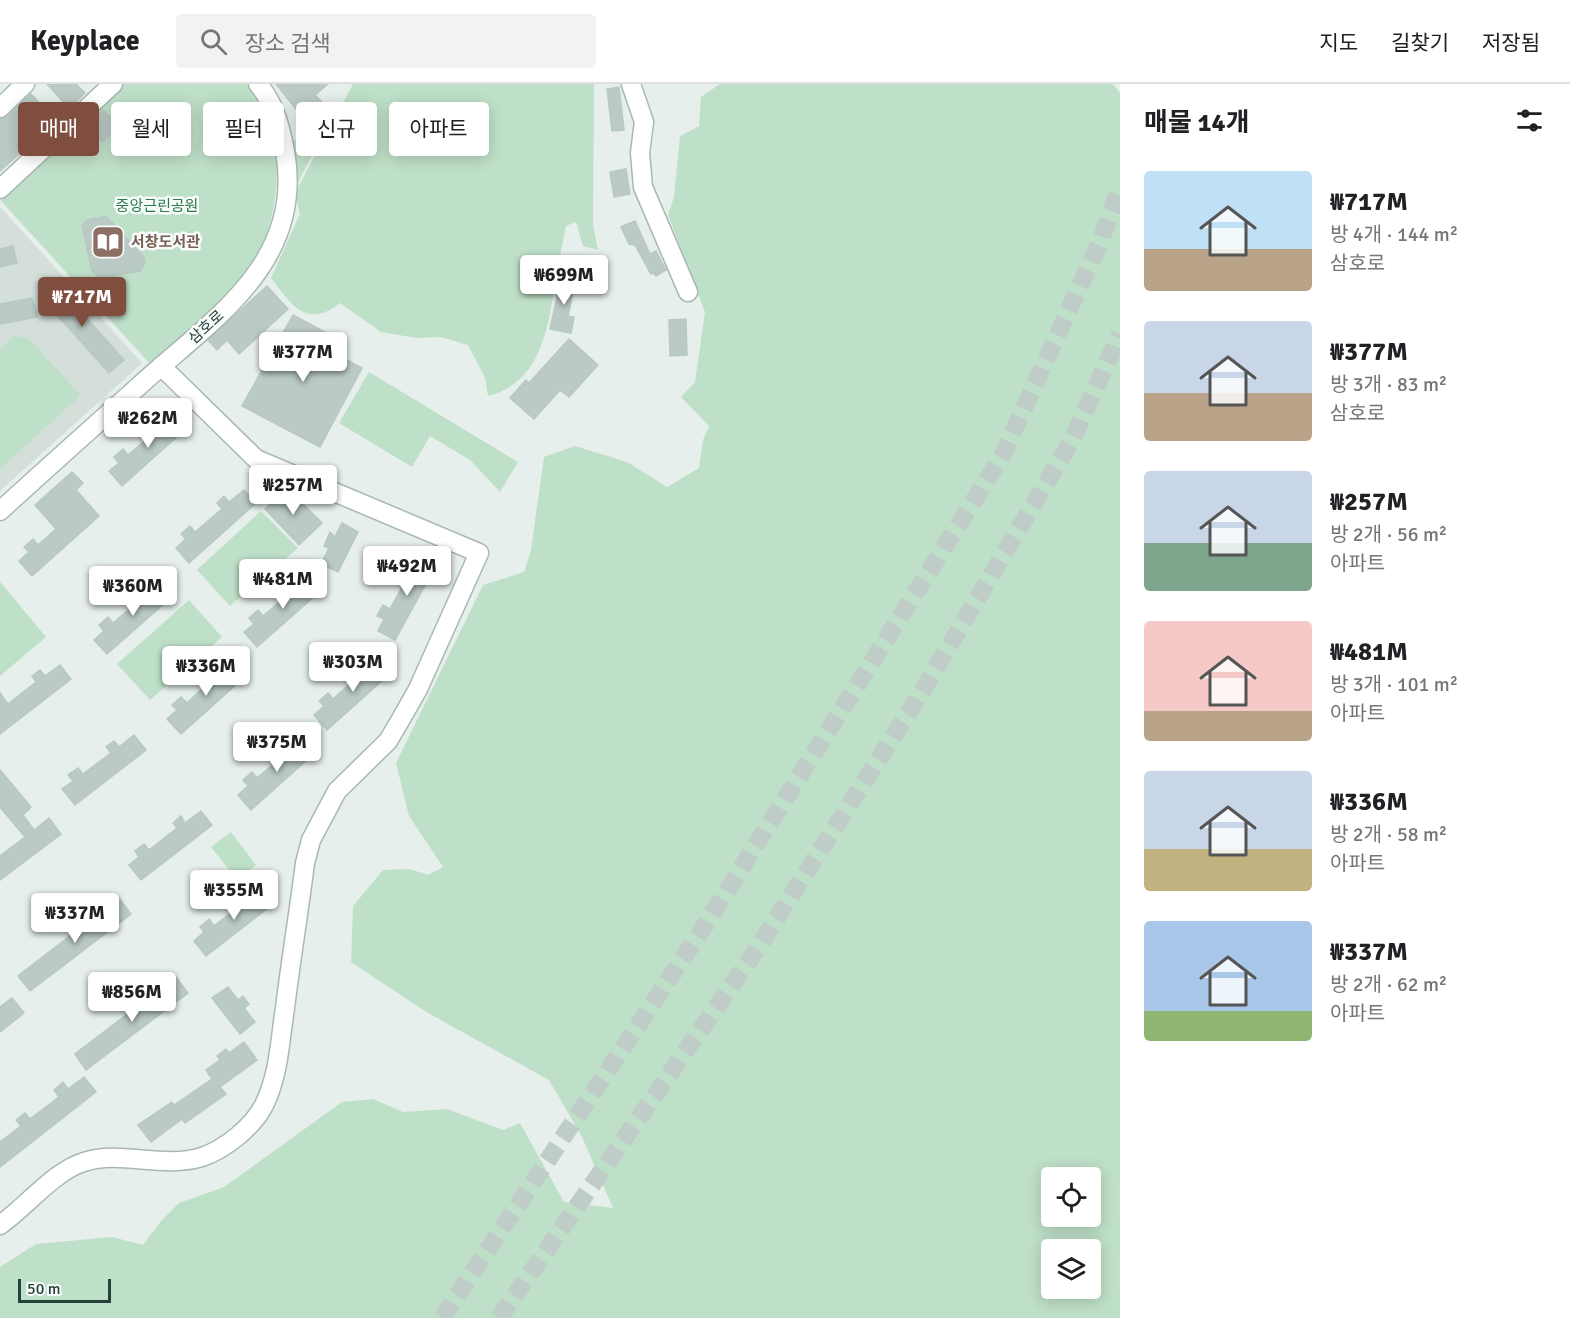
<!DOCTYPE html>
<html lang="ko">
<head>
<meta charset="utf-8">
<style>
	body { margin:0; font-family:Signika,"Noto Sans KR",sans-serif; background:#f2f2f2; color:#202124; height:100vh; display:flex; flex-direction:column; font-size:22px; white-space:nowrap }
	* { box-sizing:border-box; margin:0 }
	p { font-size:20px; color:#757577 }
	.icon { flex:none; width:33px; height:33px; fill:none; stroke:currentColor; stroke-width:2; stroke-linecap:round; stroke-linejoin:round }
	.map { position:relative; flex:1; overflow:hidden }
	.details { display:flex; flex-direction:column; background:#fff; width:450px }
	.details>* { flex:none }
	.banner { position:absolute; left:18px; top:18px; width:570px; height:54px; display:flex; gap:12px }
	.fabs { position:absolute; left:1041px; top:1083px; display:grid; gap:12px }
	.fabs a { display:grid; place-items:center; width:60px; height:60px; border-radius:6px; background:#fff; box-shadow:0 3px 15px #0003; font-size:30px }
	.scale { position:absolute; left:18px; bottom:15px; width:93px; box-sizing:border-box; padding-left:6px; border:3px solid #24423a; border-top:0; font-size:16px; line-height:21px; white-space:nowrap; color:#24423a; -webkit-text-stroke:4px #f7fbf9; paint-order:stroke }
	.price { position:absolute; translate:-50% -51px; padding:0 14px; border-radius:6px; background:#fff; color:#222; font-size:20px; line-height:39px; filter:drop-shadow(0 2px 3px #0008) }
	.price::after { content:''; position:absolute; left:50%; top:36px; width:18px; height:14px; margin-left:-9px; background:inherit; clip-path:polygon(0 0,100% 0,50% 100%) }
	.price.selected { background:#7f4e3f; color:#fff }
	ul { padding:0; list-style:none }
	li { display:flex; align-items:center; gap:18px; height:150px; padding:0 24px }
	li span { display:grid; place-items:center; flex:none; width:168px; height:120px; border-radius:6px; color:#555 }
	li>.icon { margin-inline-start:auto }
	span .icon { width:72px; height:72px; fill:#fffc; stroke-width:1 }
	li b { font-size:26px }
	h2 { display:flex; justify-content:space-between; align-items:center; height:72px; padding:0 24px; font-size:26px }
	.tag { padding:0 21px; border-radius:6px; background:#fff; box-shadow:0 3px 15px #0003; font-size:21px; line-height:54px }
	.tag.selected { background:#7f4e3f; color:#fff }
	header { display:flex; align-items:center; gap:36px; box-sizing:border-box; height:84px; padding:0 30px; background:#fff; border-bottom:2px solid #e0e0e0 }
	header strong { font-size:28px }
	nav { display:flex; gap:33px; margin-inline-start:auto; font-size:21px }
	.search { width:420px; height:54px; background:#f2f2f2; display:flex; align-items:center; gap:15px; box-sizing:border-box; padding:0 21px; border-radius:6px; color:#757577; font-size:22px }
	main { display:flex; flex:1; min-height:0 }
	.map>svg:first-child { display:block }
</style>
</head>
<body>
<header>
<strong>Keyplace</strong>
<div class="search"><svg class="icon" aria-label="search" viewBox="0 0 24 24"><circle cx="10" cy="10" r="6"/><path d="M15 15l6 6"/></svg>장소 검색</div>
<nav><a>지도</a><a>길찾기</a><a>저장됨</a></nav>
</header>
<main>
<div class="map">
<svg width="1120" height="1234" viewBox="0 0 1120 1234">
	<rect width="100%" height="100%" fill="#e6efeb"/>
	<polygon fill="#d4dfda" points="0,123 142,279 0,407"/>
	<g fill="#bfe0c8" fill-rule="evenodd">
		<path d="M 123,0 L 248,0 C 280,40 282,87 271,135 C 267,150 263,169 253,182 C 225,220 186,249 151,281 L 1,117 Z"/>
		<path d="M 353,0 L 594,0 L 593,141 L 598,166 L 583,162 L 576,138 L 566,142 C 563,157 560,172 557,187 C 549,236 545,297 488,312 L 485,294 L 468,261 L 441,253 L 416,254 L 381,248 L 340,219 C 306,246 291,220 271,194 L 300,130 L 295,109 Z"/>
		<path d="M 720,0 L 1113,0 L 1120,9 L 1120,1234 L 0,1234 L 0,1183 L 36,1160 L 112,1153 L 143,1161 L 161,1137 L 179,1119 L 224,1103 L 342,1018 L 373,1015 L 403,1028 L 447,1025 L 503,1046 L 520,1039 L 564,1118 L 613,1124 L 582,1053 L 549,996 L 428,929 L 351,878 L 353,822 L 383,786 L 410,785 L 428,791 L 443,783 L 409,732 L 396,679 L 483,501 L 524,488 L 531,466 L 544,373 L 575,362 L 627,378 L 667,403 L 699,384 L 703,356 L 709,342 L 681,313 L 695,298 L 705,228 L 668,131 L 674,113 L 680,52 L 699,42 L 701,13 ZM 1052,1094 L 1090,1094 L 1090,1132 L 1052,1132 ZM 1052,1166 L 1090,1166 L 1090,1204 L 1052,1204 Z"/>
		<polygon points="331,34 293,108 289,60"/>
		<polygon points="14,252 28,254 81,311 0,385 0,265"/>
		<polygon points="369,288 518,378 500,408 470,376 430,352 412,383 339,339"/>
		<polygon points="261,427 298,464 230,522 197,486"/>
		<polygon points="0,498 46,553 0,592"/>
		<polygon points="189,516 222,553 150,616 117,580"/>
		<polygon points="231,748 256,781 237,796 211,763"/>
	</g>
	<g fill="#bbcac4" stroke="#b8c9c2" stroke-width="1.5">
		<polygon points="47,0 76,0 85,9 69,24"/>
		<polygon points="276,0 328,0 315,11 325,21 308,40"/>
		<polygon points="619,3 624,46 612,47 607,5"/>
		<polygon points="31,10 56,37 0,87 0,35 8,32"/>
		<polygon points="103,26 119,43 102,58 86,41"/>
		<polygon points="626,85 630,110 614,113 610,88"/>
		<polygon points="106,132 144,173 145,179 140,187 101,194 92,187 82,141 87,136"/>
		<polygon points="635,137 650,170 656,167 666,186 656,192 654,189 651,190 635,161 629,160 621,143"/>
		<polygon points="13,162 17,179 0,183 0,165"/>
		<polygon points="562,190 576,194 568,232 574,233 571,249 550,245"/>
		<polygon points="56,200 124,276 109,289 41,213"/>
		<polygon points="267,202 288,225 239,270 227,256 217,266 208,256"/>
		<polygon points="32,214 38,233 0,240 0,220"/>
		<polygon points="293,231 332,252 325,264 362,284 320,363 242,322"/>
		<polygon points="686,235 687,271 670,272 669,236"/>
		<polygon points="569,255 598,281 569,313 560,306 534,335 510,314 526,296 529,299"/>
		<polygon points="177,329 189,342 122,402 109,387 119,379 114,373 123,365 128,371 155,348 150,342 157,336 162,341"/>
		<polygon points="72,388 83,399 76,406 99,432 32,492 19,477 29,468 24,463 33,455 38,461 56,445 35,421"/>
		<polygon points="287,404 322,439 299,461 265,425"/>
		<polygon points="244,406 256,419 189,479 176,464 186,455 181,450 190,442 195,448 222,425 217,419 224,412 229,418"/>
		<polygon points="342,439 358,448 338,488 321,480 329,464 324,462 330,448 335,453"/>
		<polygon points="422,469 438,478 395,556 378,547 384,535 377,532 383,521 390,525 407,494 401,491 405,482 412,486"/>
		<polygon points="312,490 324,504 257,563 244,548 254,540 249,534 258,526 263,532 290,509 285,503 292,497 298,503"/>
		<polygon points="162,497 174,511 107,570 94,556 104,547 99,541 108,533 113,539 140,516 135,510 142,504 148,510"/>
		<polygon points="382,573 394,586 327,646 314,631 324,622 319,617 328,609 333,615 360,591 355,586 362,579 368,585"/>
		<polygon points="236,576 248,590 181,650 167,635 177,626 172,621 181,613 187,619 213,595 208,590 216,583 221,589"/>
		<polygon points="60,581 71,595 0,650 0,609 8,620 36,598 32,592 40,586 45,592"/>
		<polygon points="134,651 146,666 75,721 62,705 73,697 68,691 78,684 83,690 111,669 106,663 114,657 119,663"/>
		<polygon points="306,652 318,666 251,726 238,711 248,702 243,696 252,688 257,694 284,671 279,666 286,659 292,665"/>
		<polygon points="0,686 31,723 23,731 34,746 49,734 61,750 0,796 0,772 25,753 0,723"/>
		<polygon points="201,727 212,741 141,796 129,781 139,773 135,767 144,760 149,766 177,744 173,739 181,732 185,739"/>
		<polygon points="266,803 277,817 206,872 194,857 204,848 200,843 209,835 214,842 242,820 238,814 245,808 250,814"/>
		<polygon points="119,814 131,830 30,907 18,892"/>
		<polygon points="176,893 188,909 86,986 75,970"/>
		<polygon points="228,903 238,916 243,912 249,920 244,924 255,938 240,950 212,914"/>
		<polygon points="12,914 24,929 0,948 0,923"/>
		<polygon points="244,958 257,976 220,1003 226,1010 185,1039 182,1035 151,1058 138,1041 172,1018 174,1021 212,995 206,986 220,976 217,972 226,965 229,969"/>
		<polygon points="84,993 96,1008 0,1083 0,1058 21,1042 16,1036 25,1029 30,1035 59,1013 54,1006 63,998 68,1005"/>
	</g>
	<g fill="none" stroke-linecap="round" stroke-linejoin="round">
		<g stroke="#bfccc8" stroke-width="18" stroke-dasharray="18 9" stroke-linecap="butt">
			<polyline points="442,1234 704,843 1002,372 1101,156 1120,103"/>
			<polyline points="499,1234 757,865 923,606 1073,354 1120,250"/>
		</g>
		<g stroke="#a8b8b2" stroke-width="21">
			<g id="minor">
				<polyline points="631,0 644,38 640,69 643,103 688,208"/>
				<polyline points="0,24 25,0"/>
				<polyline points="0,105 113,0"/>
				<path d="M 0,427 C 46,385 93,343 139,302 C 211,236 305,180 285,67 C 280,42 275,20 258,0"/>
				<path d="M 0,1141 C 26,1123 54,1087 84,1078 C 120,1066 163,1085 202,1073 C 225,1065 253,1043 264,1021 C 279,991 280,956 285,924 C 291,875 299,827 305,779 L 311,756 L 337,707 L 388,657 L 401,635 L 418,605 L 479,469 L 256,375 L 161,282"/>
			</g>
		</g>
		<use href="#minor" stroke="#fff" stroke-width="18"/>
	</g>
	<defs>
		<g id="library-square" transform="scale(1.725)"><rect x="-9" y="-9" width="18" height="18" rx="4" fill="#8d6e63" stroke="#f7fbf9"/><path d="M-6-4Q-3-5.5-.7-3.5V5Q-3 3-6 4ZM6-4Q3-5.5 .7-3.5V5Q3 3 6 4Z" fill="#fff"/></g>
	</defs>
	<g fill-rule="evenodd">
		<use href="#library-square" x="108" y="158"/>
	</g>
	<g text-anchor="middle" dominant-baseline="central" stroke-width="5" stroke-linejoin="round" paint-order="stroke">
		<g font-size="15" fill="#2d7a4b" stroke="#f7fbf9">
			<text x="157" y="122">중앙근린공원</text>
		</g>
		<g font-size="15" font-weight="bold" fill="#785e54" stroke="#f7fbf9" text-anchor="start">
			<text x="131" y="158">서창도서관</text>
		</g>
		<g font-size="15" fill="#24423a" stroke="#f7fbf9">
			<text transform="translate(206 243) rotate(-42)">삼호로</text>
		</g>
	</g>
</svg>
<div class="fabs">
<a><svg class="icon" aria-label="locate" viewBox="0 0 24 24"><circle cx="12" cy="12" r="6"/><path d="M12 2v4M12 18v4M2 12h4M18 12h4"/></svg></a>
<a><svg class="icon" aria-label="layers" viewBox="0 0 24 24"><path d="M12 4l9 5-9 5-9-5zM3 14l9 5 9-5"/></svg></a>
</div>
<div class="scale">50 m</div>
<b class="price" style="left:564px;top:222px">₩699M</b>
<b class="price selected" style="left:82px;top:244px">₩717M</b>
<b class="price" style="left:303px;top:299px">₩377M</b>
<b class="price" style="left:148px;top:365px">₩262M</b>
<b class="price" style="left:293px;top:432px">₩257M</b>
<b class="price" style="left:407px;top:513px">₩492M</b>
<b class="price" style="left:283px;top:526px">₩481M</b>
<b class="price" style="left:133px;top:533px">₩360M</b>
<b class="price" style="left:353px;top:609px">₩303M</b>
<b class="price" style="left:206px;top:613px">₩336M</b>
<b class="price" style="left:277px;top:689px">₩375M</b>
<b class="price" style="left:234px;top:837px">₩355M</b>
<b class="price" style="left:75px;top:860px">₩337M</b>
<b class="price" style="left:132px;top:939px">₩856M</b>
<div class="banner">
<a class="tag selected">매매</a>
<a class="tag">월세</a>
<a class="tag">필터</a>
<a class="tag">신규</a>
<a class="tag">아파트</a>
</div>
</div>
<section class="details">
<h2>매물 14개<svg class="icon" aria-label="filters" viewBox="0 0 24 24"><path d="M4 7h16M4 17h16"/><circle cx="9" cy="7" r="2"/><circle cx="15" cy="17" r="2"/></svg></h2>
<ul>
<li><span style="background:linear-gradient(#bfe0f5 65%,#b9a48a 0)"><svg class="icon" aria-label="home" viewBox="0 0 24 24"><path d="M3 11l9-7 9 7M6 9v11h12V9"/></svg></span><div><b>₩717M</b><p>방 4개 · 144 m²</p><p>삼호로</p></div></li>
<li><span style="background:linear-gradient(#c9d6e8 60%,#b9a48a 0)"><svg class="icon" aria-label="home" viewBox="0 0 24 24"><path d="M3 11l9-7 9 7M6 9v11h12V9"/></svg></span><div><b>₩377M</b><p>방 3개 · 83 m²</p><p>삼호로</p></div></li>
<li><span style="background:linear-gradient(#c9d6e8 60%,#7fa58c 0)"><svg class="icon" aria-label="home" viewBox="0 0 24 24"><path d="M3 11l9-7 9 7M6 9v11h12V9"/></svg></span><div><b>₩257M</b><p>방 2개 · 56 m²</p><p>아파트</p></div></li>
<li><span style="background:linear-gradient(#f6c9c9 75%,#b9a48a 0)"><svg class="icon" aria-label="home" viewBox="0 0 24 24"><path d="M3 11l9-7 9 7M6 9v11h12V9"/></svg></span><div><b>₩481M</b><p>방 3개 · 101 m²</p><p>아파트</p></div></li>
<li><span style="background:linear-gradient(#c9d6e8 65%,#c2b280 0)"><svg class="icon" aria-label="home" viewBox="0 0 24 24"><path d="M3 11l9-7 9 7M6 9v11h12V9"/></svg></span><div><b>₩336M</b><p>방 2개 · 58 m²</p><p>아파트</p></div></li>
<li><span style="background:linear-gradient(#a9c7e8 75%,#8fb573 0)"><svg class="icon" aria-label="home" viewBox="0 0 24 24"><path d="M3 11l9-7 9 7M6 9v11h12V9"/></svg></span><div><b>₩337M</b><p>방 2개 · 62 m²</p><p>아파트</p></div></li>
</ul>
</section>
</main>
</body>
</html>
